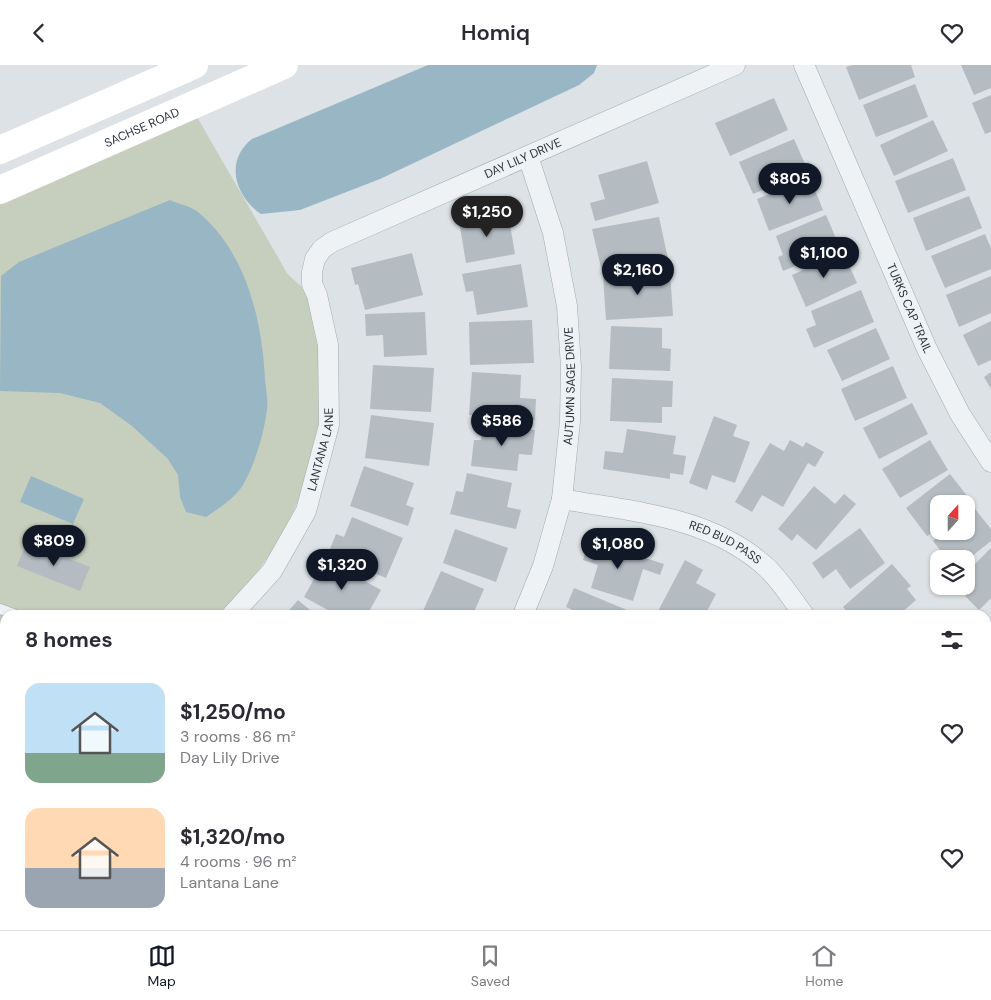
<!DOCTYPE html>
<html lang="en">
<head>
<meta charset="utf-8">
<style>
	body { margin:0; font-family:"DM Sans",sans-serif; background:#f2f2f3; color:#2b2b33; height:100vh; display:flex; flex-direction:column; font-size:19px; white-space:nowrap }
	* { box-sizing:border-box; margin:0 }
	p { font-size:16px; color:#7c7c81 }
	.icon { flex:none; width:28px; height:28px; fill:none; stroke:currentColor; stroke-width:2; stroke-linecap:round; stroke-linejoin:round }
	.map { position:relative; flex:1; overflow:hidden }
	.side { position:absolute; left:0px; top:545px; width:991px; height:320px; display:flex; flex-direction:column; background:#fff; border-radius:15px 15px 0 0; box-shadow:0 1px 4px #0004 }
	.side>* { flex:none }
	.needle { width:32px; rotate:21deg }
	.buttons { position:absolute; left:930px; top:430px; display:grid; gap:10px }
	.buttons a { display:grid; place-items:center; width:45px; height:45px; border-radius:10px; background:#fff; box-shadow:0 1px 4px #0004; font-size:25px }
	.price { position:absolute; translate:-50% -42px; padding:0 11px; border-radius:18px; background:#111827; color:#fff; font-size:16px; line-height:32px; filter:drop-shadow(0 1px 2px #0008) }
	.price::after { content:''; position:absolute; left:50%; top:30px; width:15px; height:11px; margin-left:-8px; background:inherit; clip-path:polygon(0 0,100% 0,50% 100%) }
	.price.selected { background:#222; color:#fff }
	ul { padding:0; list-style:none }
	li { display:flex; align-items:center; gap:15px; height:125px; padding:0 25px }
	li span { display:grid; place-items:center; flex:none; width:140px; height:100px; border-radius:15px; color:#555 }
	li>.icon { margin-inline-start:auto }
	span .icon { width:60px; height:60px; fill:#fffc; stroke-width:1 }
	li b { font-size:21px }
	h2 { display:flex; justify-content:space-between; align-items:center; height:60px; padding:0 25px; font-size:21px }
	header { display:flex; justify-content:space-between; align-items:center; height:65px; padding:0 25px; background:#fff; font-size:22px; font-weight:600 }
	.tab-bar { display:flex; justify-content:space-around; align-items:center; height:70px; border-top:1px solid #e1e1e2; background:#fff; font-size:14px; color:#7c7c81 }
	.tab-bar a { display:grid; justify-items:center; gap:2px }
	.tab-bar .selected { color:#111827 }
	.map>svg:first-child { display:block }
</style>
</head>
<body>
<header><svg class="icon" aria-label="back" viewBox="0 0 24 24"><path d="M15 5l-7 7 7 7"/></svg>Homiq<svg class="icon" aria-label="heart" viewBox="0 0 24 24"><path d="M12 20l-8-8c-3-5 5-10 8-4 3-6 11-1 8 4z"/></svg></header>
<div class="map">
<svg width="991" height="865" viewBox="0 0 991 865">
	<rect width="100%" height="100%" fill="#dce2e5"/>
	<path fill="#c6cfbe" d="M 197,52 L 287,208 C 293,215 304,222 308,230 C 318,251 319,282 320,305 C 320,325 322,346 318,366 C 306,437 271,502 217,550 L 5,550 L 5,632 L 0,632 L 0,138 Z"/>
	<g fill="#99b6c4">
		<path d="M 428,0 L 597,0 L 594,8 L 579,20 L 380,114 L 300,145 L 261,149 C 235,131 224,96 252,74 Z"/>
		<path d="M 170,135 C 178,139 191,141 198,147 C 246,187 262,254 265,314 C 266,324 268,335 267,344 C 264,369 255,399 243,420 C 235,433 218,444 206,452 L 186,447 L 180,432 L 178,410 L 168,394 L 132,361 L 100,338 L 60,328 L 0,326 L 1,211 L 19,197 Z"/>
		<polygon points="31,411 84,434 73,459 20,437"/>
	</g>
	<g fill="#b4bcc2">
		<polygon points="852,0 911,0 915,12 859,35 846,2"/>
		<polygon points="961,0 991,0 991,23 974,30"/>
		<polygon points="915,19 928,52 876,72 863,40"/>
		<polygon points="991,30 991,67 985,69 972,38"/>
		<polygon points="774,33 788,65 730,91 715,58"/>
		<polygon points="933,55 948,86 894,111 880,80"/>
		<polygon points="794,74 808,106 753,129 739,97"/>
		<polygon points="953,93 966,125 908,148 895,116"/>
		<polygon points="647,96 659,138 595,156 590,138 605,134 598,110"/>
		<polygon points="810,113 823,145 769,166 757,134"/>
		<polygon points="969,131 982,163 926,186 913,153"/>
		<polygon points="508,148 515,189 466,198 459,156"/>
		<polygon points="826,150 840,183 783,206 778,192 783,190 776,171"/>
		<polygon points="659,152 668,194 602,207 592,164"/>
		<polygon points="985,169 991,183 991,204 945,223 931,191"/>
		<polygon points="843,187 857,218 806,242 792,210"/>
		<polygon points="412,188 423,230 365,245 358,219 355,220 351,203"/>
		<polygon points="521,199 528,242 477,250 473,226 466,227 462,209"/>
		<polygon points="670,207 673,251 606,255 603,211"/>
		<polygon points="991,211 991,248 959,262 946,230"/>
		<polygon points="861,225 874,257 814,283 806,264 816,260 811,246"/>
		<polygon points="425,247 427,290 384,292 383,270 366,271 365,249"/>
		<polygon points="532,255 534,298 470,300 469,257"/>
		<polygon points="991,256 991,295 978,301 963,270"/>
		<polygon points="611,261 662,263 662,283 671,284 670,306 609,304"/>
		<polygon points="876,263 890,294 842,316 827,285"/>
		<polygon points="373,300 434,303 431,347 370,344"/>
		<polygon points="893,301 907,333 855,356 841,324"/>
		<polygon points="472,307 521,310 520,333 536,334 535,355 469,350"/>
		<polygon points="991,307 991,324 984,312"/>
		<polygon points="612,313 673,316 672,342 662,342 662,358 610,356"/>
		<polygon points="912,338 928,369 879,394 863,363"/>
		<polygon points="371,350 434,358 429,401 365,393"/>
		<polygon points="714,351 737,360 733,371 750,377 735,418 712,410 707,425 689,418"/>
		<polygon points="483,359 535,365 532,390 519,389 517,406 471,401 474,375 481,375"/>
		<polygon points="627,364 676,371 673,389 686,391 683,410 670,408 670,414 603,404 605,386 623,388"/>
		<polygon points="790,375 803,382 806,377 824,387 815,402 808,398 783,442 762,430 752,447 735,437 770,378 784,386"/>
		<polygon points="930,375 948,405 900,433 882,404"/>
		<polygon points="364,401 414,418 406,440 414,443 408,461 350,441"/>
		<polygon points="467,408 512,418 507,442 521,445 516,464 450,449 456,426 463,427"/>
		<polygon points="950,409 972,437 966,441 966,439 939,439 939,463 927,471 906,443"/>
		<polygon points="814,421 835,439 844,429 856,439 816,485 797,469 792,476 778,464"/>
		<polygon points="975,444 991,464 991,476 966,496 947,494 933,476 946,466 966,466 966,451"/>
		<polygon points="352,452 403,473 386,513 328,489 336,469 344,472"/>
		<polygon points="860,463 885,498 850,524 836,504 823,514 812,498"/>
		<polygon points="455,464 508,483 496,517 443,498"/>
		<polygon points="589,475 664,499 660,510 643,504 633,536 591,523 598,500 583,495"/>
		<polygon points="27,477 90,502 80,526 17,501"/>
		<polygon points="991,483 991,533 979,545 965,531 972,525 966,519 966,508"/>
		<polygon points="325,494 381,525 367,550 337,550 304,532"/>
		<polygon points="685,495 703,505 696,518 716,529 705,550 660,550 657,548"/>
		<polygon points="892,499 911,521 907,524 916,535 899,550 870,550 866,545 861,550 850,550 843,542"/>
		<polygon points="441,506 484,524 474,547 481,550 433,550 423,546"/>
		<polygon points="574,523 639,550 579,550 580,548 566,542"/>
		<polygon points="298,535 316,550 285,550"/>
		<polygon points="986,628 991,632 991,671 986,676"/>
		<polygon points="991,685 991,699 986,695"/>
		<polygon points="986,788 991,792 991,815 986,821"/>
		<polygon points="991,827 991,865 990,865 982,860 986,860 986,834"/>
		<polygon points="594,860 634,860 642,865 603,865"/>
		<polygon points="800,860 816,860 812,865 805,865"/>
		<polygon points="827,860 884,860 880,865 823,865"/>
	</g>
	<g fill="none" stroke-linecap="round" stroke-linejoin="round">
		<g stroke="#a2aaaf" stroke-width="11">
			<polyline id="service" points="0,544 16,550"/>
		</g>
		<g stroke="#a2aaaf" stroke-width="21">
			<g id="minor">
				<path id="s1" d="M 804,0 L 927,284 L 960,349 L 991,397"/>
				<path id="s2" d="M 562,434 C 633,447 710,451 766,502 C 780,515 792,534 804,550"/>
				<path id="s3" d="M 232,550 L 272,506 L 306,446 L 329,360 L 328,280 L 317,230 L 312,219 L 312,207 L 315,194 L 322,184 L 332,177 L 735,0"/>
				<path id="s4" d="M 523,550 L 543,501 L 562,434 L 570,356 L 571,302 L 567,241 L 553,168 L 528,91"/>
				<polyline points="0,643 5,642"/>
				<polyline points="986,742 991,745"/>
				<polyline points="269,860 272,865"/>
				<polyline points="768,860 774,865"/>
				<polyline points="202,865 212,860"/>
				<polyline points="693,865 697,860"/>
			</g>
		</g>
		<use href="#service" stroke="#eff2f4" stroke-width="10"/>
		<use href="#minor" stroke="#eff2f4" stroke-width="20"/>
		<g stroke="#fff" stroke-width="28">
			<polyline points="0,85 194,0"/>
			<path id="s5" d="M 0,125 L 284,0"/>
		</g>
	</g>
	<g text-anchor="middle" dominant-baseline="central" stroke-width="4" stroke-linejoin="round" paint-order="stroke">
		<g font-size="12" fill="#27323b" stroke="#ebf0f3">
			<text stroke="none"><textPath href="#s5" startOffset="155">SACHSE ROAD</textPath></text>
			<text stroke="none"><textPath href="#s3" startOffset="619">DAY LILY DRIVE</textPath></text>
			<text stroke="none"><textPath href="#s1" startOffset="265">TURKS CAP TRAIL</textPath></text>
			<text stroke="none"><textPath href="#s4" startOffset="236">AUTUMN SAGE DRIVE</textPath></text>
			<text stroke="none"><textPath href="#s3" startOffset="192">LANTANA LANE</textPath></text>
			<text stroke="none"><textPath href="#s2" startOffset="170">RED BUD PASS</textPath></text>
		</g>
	</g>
</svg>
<div class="buttons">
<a><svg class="needle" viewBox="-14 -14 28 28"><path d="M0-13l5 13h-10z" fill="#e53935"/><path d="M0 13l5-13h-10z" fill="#7c7c81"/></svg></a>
<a><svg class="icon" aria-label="layers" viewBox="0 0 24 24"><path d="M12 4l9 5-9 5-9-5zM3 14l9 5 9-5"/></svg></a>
</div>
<b class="price" style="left:790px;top:140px">$805</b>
<b class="price selected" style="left:487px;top:173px">$1,250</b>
<b class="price" style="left:824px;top:214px">$1,100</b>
<b class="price" style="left:638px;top:231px">$2,160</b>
<b class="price" style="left:502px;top:382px">$586</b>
<b class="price" style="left:54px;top:502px">$809</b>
<b class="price" style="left:618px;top:505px">$1,080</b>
<b class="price" style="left:342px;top:526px">$1,320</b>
<section class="side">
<h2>8 homes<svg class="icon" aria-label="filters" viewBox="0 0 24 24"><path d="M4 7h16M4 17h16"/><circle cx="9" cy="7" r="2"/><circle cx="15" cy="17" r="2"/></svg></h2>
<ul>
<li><span style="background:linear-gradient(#bfe0f5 70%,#7fa58c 0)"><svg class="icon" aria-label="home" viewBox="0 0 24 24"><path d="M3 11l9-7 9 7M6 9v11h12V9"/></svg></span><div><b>$1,250/mo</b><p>3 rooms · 86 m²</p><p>Day Lily Drive</p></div><svg class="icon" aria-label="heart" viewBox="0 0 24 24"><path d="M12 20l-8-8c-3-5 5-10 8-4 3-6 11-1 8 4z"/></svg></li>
<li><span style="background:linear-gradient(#ffd9b3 60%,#9aa5b1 0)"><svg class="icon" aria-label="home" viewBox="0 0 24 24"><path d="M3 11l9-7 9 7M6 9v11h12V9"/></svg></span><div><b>$1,320/mo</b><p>4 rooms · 96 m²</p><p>Lantana Lane</p></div><svg class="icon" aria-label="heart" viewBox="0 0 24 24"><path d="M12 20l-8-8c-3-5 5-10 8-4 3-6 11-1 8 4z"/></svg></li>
</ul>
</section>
</div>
<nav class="tab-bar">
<a class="selected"><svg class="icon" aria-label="map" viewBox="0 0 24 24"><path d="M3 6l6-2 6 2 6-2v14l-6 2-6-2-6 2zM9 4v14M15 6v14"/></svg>Map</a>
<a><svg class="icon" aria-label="saved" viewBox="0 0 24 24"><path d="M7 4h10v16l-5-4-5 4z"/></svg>Saved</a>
<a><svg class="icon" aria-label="home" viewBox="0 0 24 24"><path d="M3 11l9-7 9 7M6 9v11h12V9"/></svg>Home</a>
</nav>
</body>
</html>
